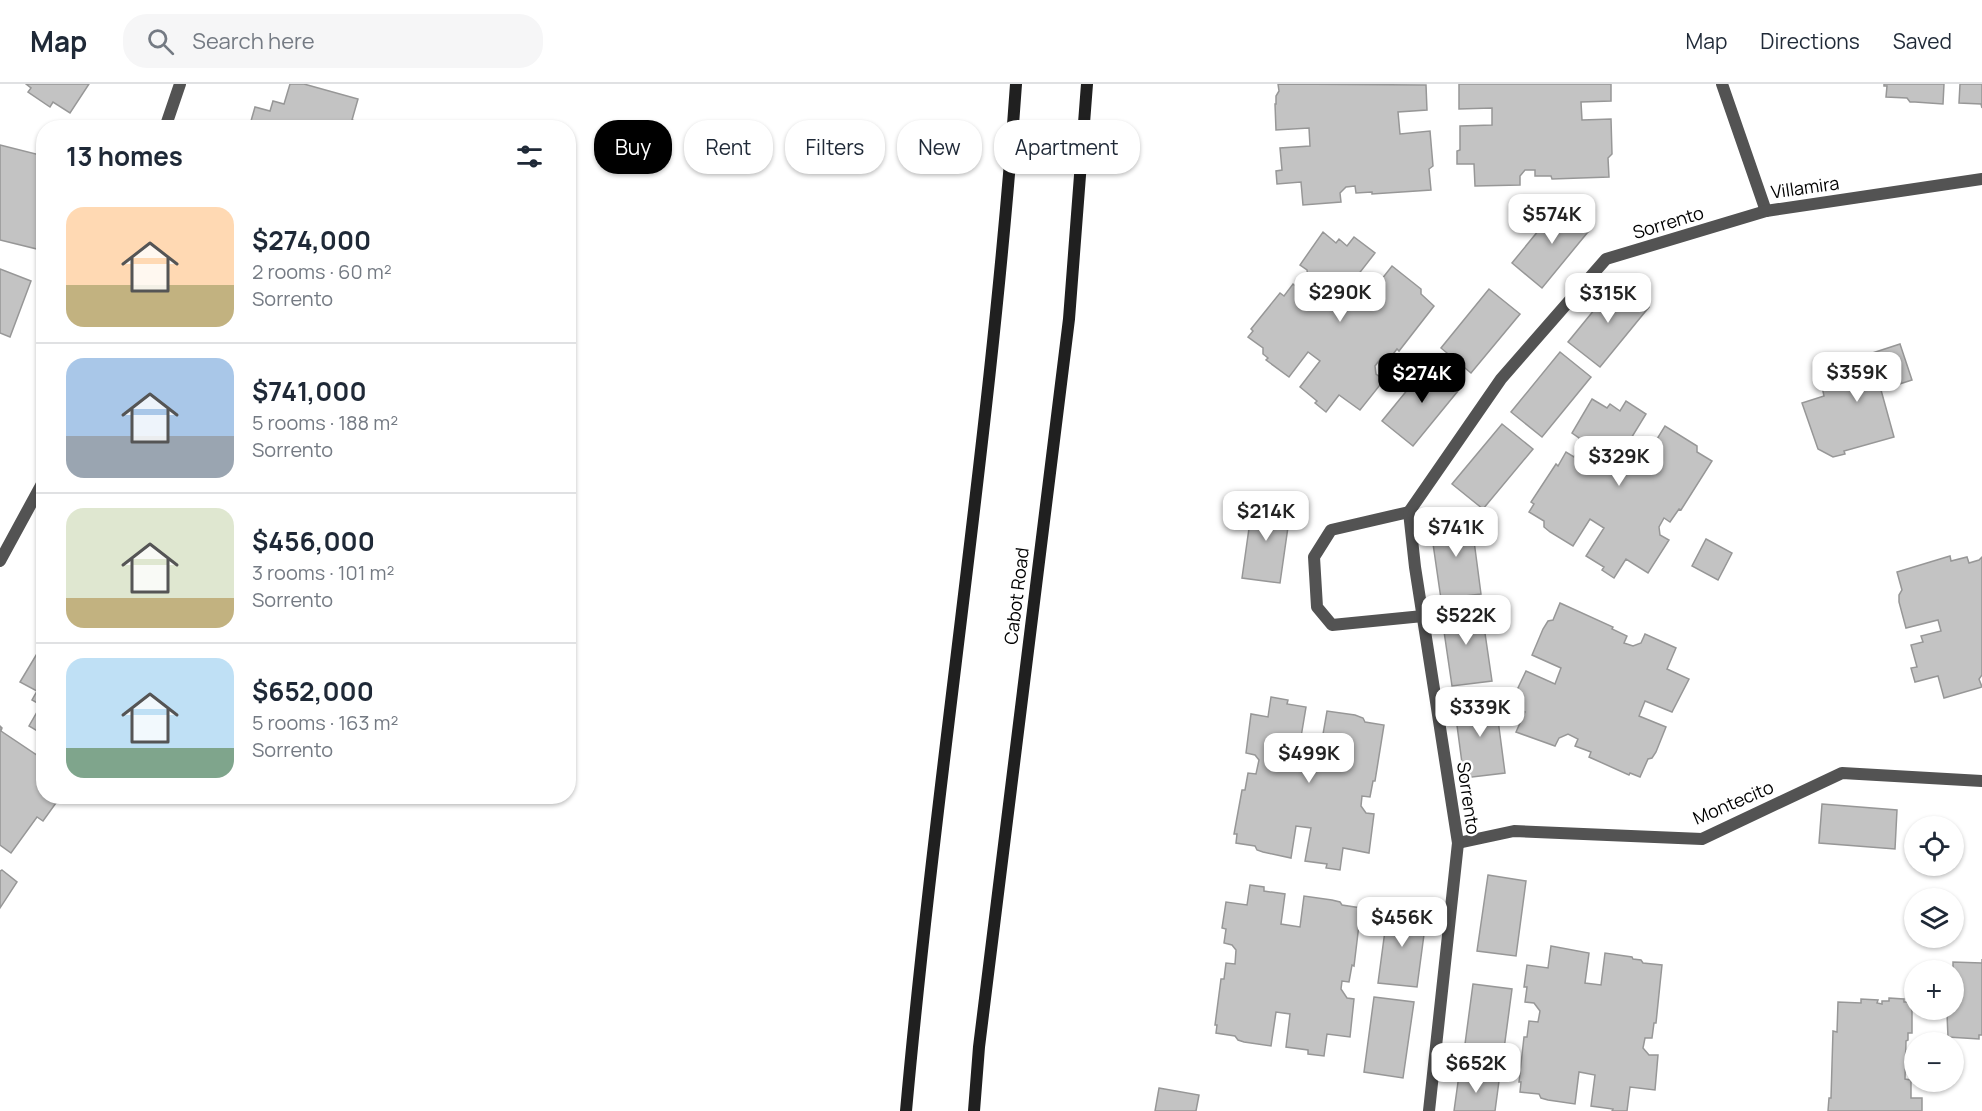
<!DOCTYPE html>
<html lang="en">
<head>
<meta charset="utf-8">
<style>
	body { margin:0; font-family:Manrope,sans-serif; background:#f6f6f7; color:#1f2937; height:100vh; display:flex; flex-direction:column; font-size:22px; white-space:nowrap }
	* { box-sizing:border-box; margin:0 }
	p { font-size:20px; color:#747a83 }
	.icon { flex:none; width:33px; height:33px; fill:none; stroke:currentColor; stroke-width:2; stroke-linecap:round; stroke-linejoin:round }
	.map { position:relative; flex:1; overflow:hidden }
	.panel { position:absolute; left:36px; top:36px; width:540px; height:684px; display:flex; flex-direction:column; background:#fff; border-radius:24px; box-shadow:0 2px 4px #0004 }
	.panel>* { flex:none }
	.guide { position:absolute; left:594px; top:36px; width:570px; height:54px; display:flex; gap:12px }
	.controls { position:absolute; left:1904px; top:732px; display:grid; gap:12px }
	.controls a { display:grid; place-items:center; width:60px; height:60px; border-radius:50%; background:#fff; box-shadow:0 2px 4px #0004; font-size:30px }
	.price { position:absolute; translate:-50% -51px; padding:0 14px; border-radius:12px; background:#fff; color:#222; font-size:20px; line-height:39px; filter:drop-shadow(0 2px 3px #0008) }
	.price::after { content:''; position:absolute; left:50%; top:36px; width:18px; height:14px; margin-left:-9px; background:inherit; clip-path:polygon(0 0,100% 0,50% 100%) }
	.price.active { background:#000; color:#fff }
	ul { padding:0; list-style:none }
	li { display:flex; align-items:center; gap:18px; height:150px; padding:0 30px }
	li+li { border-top:2px solid #e0e1e3 }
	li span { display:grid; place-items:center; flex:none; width:168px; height:120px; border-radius:18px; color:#555 }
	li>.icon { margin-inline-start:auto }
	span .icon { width:72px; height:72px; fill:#fffc; stroke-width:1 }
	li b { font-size:26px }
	h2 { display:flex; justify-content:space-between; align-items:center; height:72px; padding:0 30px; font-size:26px }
	.pill { padding:0 21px; border-radius:24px; background:#fff; box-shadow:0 2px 4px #0004; font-size:21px; line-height:54px }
	.pill.active { background:#000; color:#fff }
	header { display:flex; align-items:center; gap:36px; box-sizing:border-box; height:84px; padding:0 30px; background:#fff; border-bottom:2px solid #e0e1e3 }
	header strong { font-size:28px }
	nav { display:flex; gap:33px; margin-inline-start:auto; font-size:21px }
	.search { width:420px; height:54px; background:#f6f6f7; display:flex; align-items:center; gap:15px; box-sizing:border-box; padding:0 21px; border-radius:24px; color:#747a83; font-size:22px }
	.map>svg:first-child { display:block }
</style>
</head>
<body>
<header>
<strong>Map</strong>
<div class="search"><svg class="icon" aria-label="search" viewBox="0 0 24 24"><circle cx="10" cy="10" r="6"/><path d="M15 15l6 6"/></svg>Search here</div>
<nav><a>Map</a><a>Directions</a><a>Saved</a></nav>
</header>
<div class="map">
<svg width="1982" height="1027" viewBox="0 0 1982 1027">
	<rect width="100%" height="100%" fill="#fff"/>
	<g fill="#c3c3c3" stroke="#979797" stroke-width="1.5">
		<polygon points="26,0 89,0 70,29 53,18 50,23 28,8 31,4"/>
		<polygon points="290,0 304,0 358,15 352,36 362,39 361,44 249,44 255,23 270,27 273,17 284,20"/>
		<polygon points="1278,0 1426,1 1427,26 1398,28 1400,50 1430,47 1433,82 1429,85 1431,106 1372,110 1372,108 1356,109 1355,102 1346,103 1340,109 1341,118 1303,121 1301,98 1277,100 1276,87 1282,86 1280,64 1310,62 1309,44 1276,46 1275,20 1276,20 1276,12 1279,7"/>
		<polygon points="1459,0 1611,0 1611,17 1581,18 1582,36 1611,35 1612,70 1608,74 1609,93 1552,95 1551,92 1535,92 1535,86 1525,86 1520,92 1520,101 1475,102 1474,80 1457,80 1457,67 1460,66 1460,42 1492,41 1492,24 1459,25"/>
		<polygon points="1884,0 1944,0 1943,20 1915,18 1910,18 1907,14 1886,13 1887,2 1884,2"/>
		<polygon points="1960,0 1982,0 1982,24 1981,20 1959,19"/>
		<polygon points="0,61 44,72 44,157 41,166 0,156"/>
		<polygon points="1561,119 1592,143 1542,204 1512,179"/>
		<polygon points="1323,148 1336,159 1339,155 1347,162 1354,153 1375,169 1357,192 1374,205 1392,182 1421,205 1421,210 1434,222 1399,267 1397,265 1387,278 1381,274 1375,282 1376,290 1384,296 1360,326 1339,311 1326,328 1315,319 1317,317 1300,303 1320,277 1308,268 1289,293 1266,276 1268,274 1263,270 1263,264 1248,253 1253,247 1251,245 1280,209 1284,212 1293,200 1299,205 1308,194 1307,186 1300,181"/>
		<polygon points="0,185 31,197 10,253 0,249"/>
		<polygon points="1617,198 1649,223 1600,283 1568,258"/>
		<polygon points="1489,205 1520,230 1471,289 1441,264"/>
		<polygon points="1900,260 1912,296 1881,306 1894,353 1844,367 1845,370 1833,373 1818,365 1802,319 1824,312 1821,298 1834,294 1832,287 1861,278 1860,273"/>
		<polygon points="1560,268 1591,293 1542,353 1511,328"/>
		<polygon points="1431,277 1462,302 1413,362 1382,337"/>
		<polygon points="1592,315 1607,324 1610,320 1620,327 1626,317 1646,330 1630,356 1649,368 1665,342 1697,362 1697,368 1712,377 1681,426 1679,425 1670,438 1664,434 1659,443 1660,451 1669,456 1648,489 1626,475 1614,494 1602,486 1604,483 1586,472 1604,444 1590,435 1573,462 1550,448 1544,443 1544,437 1529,428 1534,420 1531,418 1556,380 1558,382 1566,368 1574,373 1581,362 1579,354 1572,349"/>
		<polygon points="1502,340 1533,365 1483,425 1452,400"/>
		<polygon points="1253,416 1291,422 1280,499 1242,494"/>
		<polygon points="1471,434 1481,510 1441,515 1430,439"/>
		<polygon points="1706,455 1732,469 1718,496 1692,482"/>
		<polygon points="1950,472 1951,477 1967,473 1969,479 1979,476 1982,473 1982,591 1979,595 1982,603 1944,614 1938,592 1915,598 1911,584 1917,583 1911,561 1923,558 1921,552 1941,547 1938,536 1906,544 1899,518 1899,511 1902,506 1897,488"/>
		<polygon points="1560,519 1613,543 1612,545 1627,552 1624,559 1633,562 1641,559 1645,550 1676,564 1667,585 1689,595 1672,628 1645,617 1639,632 1666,643 1656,668 1652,674 1648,675 1640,693 1630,689 1629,691 1589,673 1591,668 1575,662 1578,655 1568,650 1559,654 1555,662 1516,648 1525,628 1507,620 1513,607 1516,608 1526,587 1555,600 1561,584 1532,571 1543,545 1548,537 1553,536"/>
		<polygon points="1481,522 1492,597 1452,602 1441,527"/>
		<polygon points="44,558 44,651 29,642 41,621 32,616 37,607 20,598"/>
		<polygon points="1271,613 1288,616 1287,620 1306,623 1301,653 1322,656 1327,627 1355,631 1363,634 1365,638 1384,641 1375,697 1373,697 1370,713 1362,712 1361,722 1366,729 1374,730 1369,769 1343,764 1340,786 1326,784 1327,780 1305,777 1311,744 1296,742 1291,774 1263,768 1257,766 1255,762 1236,759 1237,750 1234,750 1242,706 1245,706 1248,689 1256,690 1259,676 1255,671 1246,669 1251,630 1268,633"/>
		<polygon points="1495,613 1505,689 1464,694 1454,619"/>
		<polygon points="0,642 2,644 1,647 44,676 44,712 61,712 43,737 37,733 11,769 0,761"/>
		<polygon points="1822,720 1897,726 1895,765 1819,759"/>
		<polygon points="2,786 17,798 0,824 0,787"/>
		<polygon points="1488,791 1526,797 1516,872 1477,867"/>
		<polygon points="1250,801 1264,803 1264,807 1285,810 1281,840 1300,843 1304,812 1332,816 1340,818 1342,821 1361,824 1354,882 1352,881 1349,898 1342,897 1341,905 1347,914 1354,915 1350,953 1327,950 1324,972 1308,970 1308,966 1286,963 1290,930 1276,928 1271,962 1244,958 1238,956 1235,952 1216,949 1217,941 1215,941 1221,895 1224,895 1226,879 1235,880 1236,866 1232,861 1224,859 1226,845 1222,844 1226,818 1247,821"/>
		<polygon points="1388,824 1427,828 1417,903 1378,899"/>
		<polygon points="1551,862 1589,869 1585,899 1601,901 1605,869 1632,873 1633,875 1641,876 1643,879 1662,881 1656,939 1654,939 1652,954 1645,954 1643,964 1649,971 1658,971 1655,1006 1630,1003 1627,1027 1612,1027 1613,1025 1591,1022 1595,991 1579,988 1575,1020 1548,1016 1541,1014 1539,1010 1520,1008 1521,998 1519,998 1524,953 1527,953 1529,937 1538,938 1540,927 1534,919 1525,918 1527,903 1524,903 1527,881 1548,884"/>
		<polygon points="1982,875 1982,951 1979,951 1979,955 1948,953 1947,930 1949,930 1949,926 1953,926 1953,878 1982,879"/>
		<polygon points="1473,900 1512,905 1502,980 1463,975"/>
		<polygon points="1374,913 1414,918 1403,994 1364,988"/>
		<polygon points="1889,914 1904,915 1904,918 1912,918 1912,949 1908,949 1908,956 1906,957 1905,995 1911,996 1911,1014 1922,1014 1922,1027 1828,1027 1829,1014 1831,1014 1833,947 1837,948 1838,918 1861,919 1861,915 1878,916 1877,919 1882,920 1882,917 1889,917"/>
		<polygon points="1459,991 1499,997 1495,1027 1454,1027"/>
		<polygon points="1159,1004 1199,1011 1196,1027 1155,1027"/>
	</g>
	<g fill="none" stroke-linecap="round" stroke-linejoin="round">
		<polyline stroke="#535353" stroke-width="12" points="1409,428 1331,446 1314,473 1317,523 1332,541 1423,532"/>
		<g stroke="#535353" stroke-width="12">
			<polyline points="1722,0 1766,127"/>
			<polyline points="165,44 180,0"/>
			<polyline points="0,477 44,396"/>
			<polyline points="1458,759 1514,747 1702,755 1842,689 1982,697"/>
			<polyline points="1429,1027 1458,759 1415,483 1409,428 1501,295 1606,175 1766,127 1982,95"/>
		</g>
		<g stroke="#202020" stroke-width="12">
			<path d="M 906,1027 C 937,684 992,344 1016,0"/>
			<polyline points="974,1027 979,963 1069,235 1087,0"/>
		</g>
	</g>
	<g text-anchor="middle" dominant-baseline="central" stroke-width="5" stroke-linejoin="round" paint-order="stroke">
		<g font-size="18" fill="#000" stroke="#fff">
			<text transform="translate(1805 103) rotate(-8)">Villamira</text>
			<text transform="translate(1668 138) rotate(-17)">Sorrento</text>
			<text transform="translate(1016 512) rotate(-83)">Cabot Road</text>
			<text transform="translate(1469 714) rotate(82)">Sorrento</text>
			<text transform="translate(1733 718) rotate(-23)">Montecito</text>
		</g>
	</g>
</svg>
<div class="controls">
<a><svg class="icon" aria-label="locate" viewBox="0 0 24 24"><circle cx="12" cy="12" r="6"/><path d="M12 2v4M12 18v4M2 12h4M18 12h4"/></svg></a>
<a><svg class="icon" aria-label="layers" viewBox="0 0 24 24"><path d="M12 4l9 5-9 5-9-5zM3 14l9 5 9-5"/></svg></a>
<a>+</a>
<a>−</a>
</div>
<b class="price" style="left:1552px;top:161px">$574K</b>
<b class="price" style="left:1340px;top:239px">$290K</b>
<b class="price" style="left:1608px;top:240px">$315K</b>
<b class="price" style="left:1857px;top:319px">$359K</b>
<b class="price active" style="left:1422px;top:320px">$274K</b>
<b class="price" style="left:1619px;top:403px">$329K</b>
<b class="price" style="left:1266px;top:458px">$214K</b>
<b class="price" style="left:1456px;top:474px">$741K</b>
<b class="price" style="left:1466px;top:562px">$522K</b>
<b class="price" style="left:1480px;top:654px">$339K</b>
<b class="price" style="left:1309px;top:700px">$499K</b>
<b class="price" style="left:1402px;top:864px">$456K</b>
<b class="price" style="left:1476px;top:1010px">$652K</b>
<div class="guide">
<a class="pill active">Buy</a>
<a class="pill">Rent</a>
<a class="pill">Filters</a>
<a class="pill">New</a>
<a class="pill">Apartment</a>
</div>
<section class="panel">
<h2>13 homes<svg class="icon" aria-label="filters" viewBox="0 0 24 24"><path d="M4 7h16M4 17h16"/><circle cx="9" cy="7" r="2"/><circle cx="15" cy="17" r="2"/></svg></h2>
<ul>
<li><span style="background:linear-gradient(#ffd9b3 65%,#c2b280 0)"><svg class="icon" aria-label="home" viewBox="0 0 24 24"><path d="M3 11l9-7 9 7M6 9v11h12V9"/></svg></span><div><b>$274,000</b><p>2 rooms · 60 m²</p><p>Sorrento</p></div></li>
<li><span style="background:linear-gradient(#a9c7e8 65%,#9aa5b1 0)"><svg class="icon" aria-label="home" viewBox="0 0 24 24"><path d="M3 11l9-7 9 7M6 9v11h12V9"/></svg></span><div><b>$741,000</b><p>5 rooms · 188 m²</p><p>Sorrento</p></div></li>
<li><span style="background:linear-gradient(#dfe7d0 75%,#c2b280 0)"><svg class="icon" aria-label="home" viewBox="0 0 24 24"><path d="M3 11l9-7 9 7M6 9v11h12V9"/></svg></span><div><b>$456,000</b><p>3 rooms · 101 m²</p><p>Sorrento</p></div></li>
<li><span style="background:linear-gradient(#bfe0f5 75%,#7fa58c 0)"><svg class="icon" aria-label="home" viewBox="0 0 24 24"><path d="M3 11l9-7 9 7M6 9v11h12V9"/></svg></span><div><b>$652,000</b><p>5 rooms · 163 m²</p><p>Sorrento</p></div></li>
</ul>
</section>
</div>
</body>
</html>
